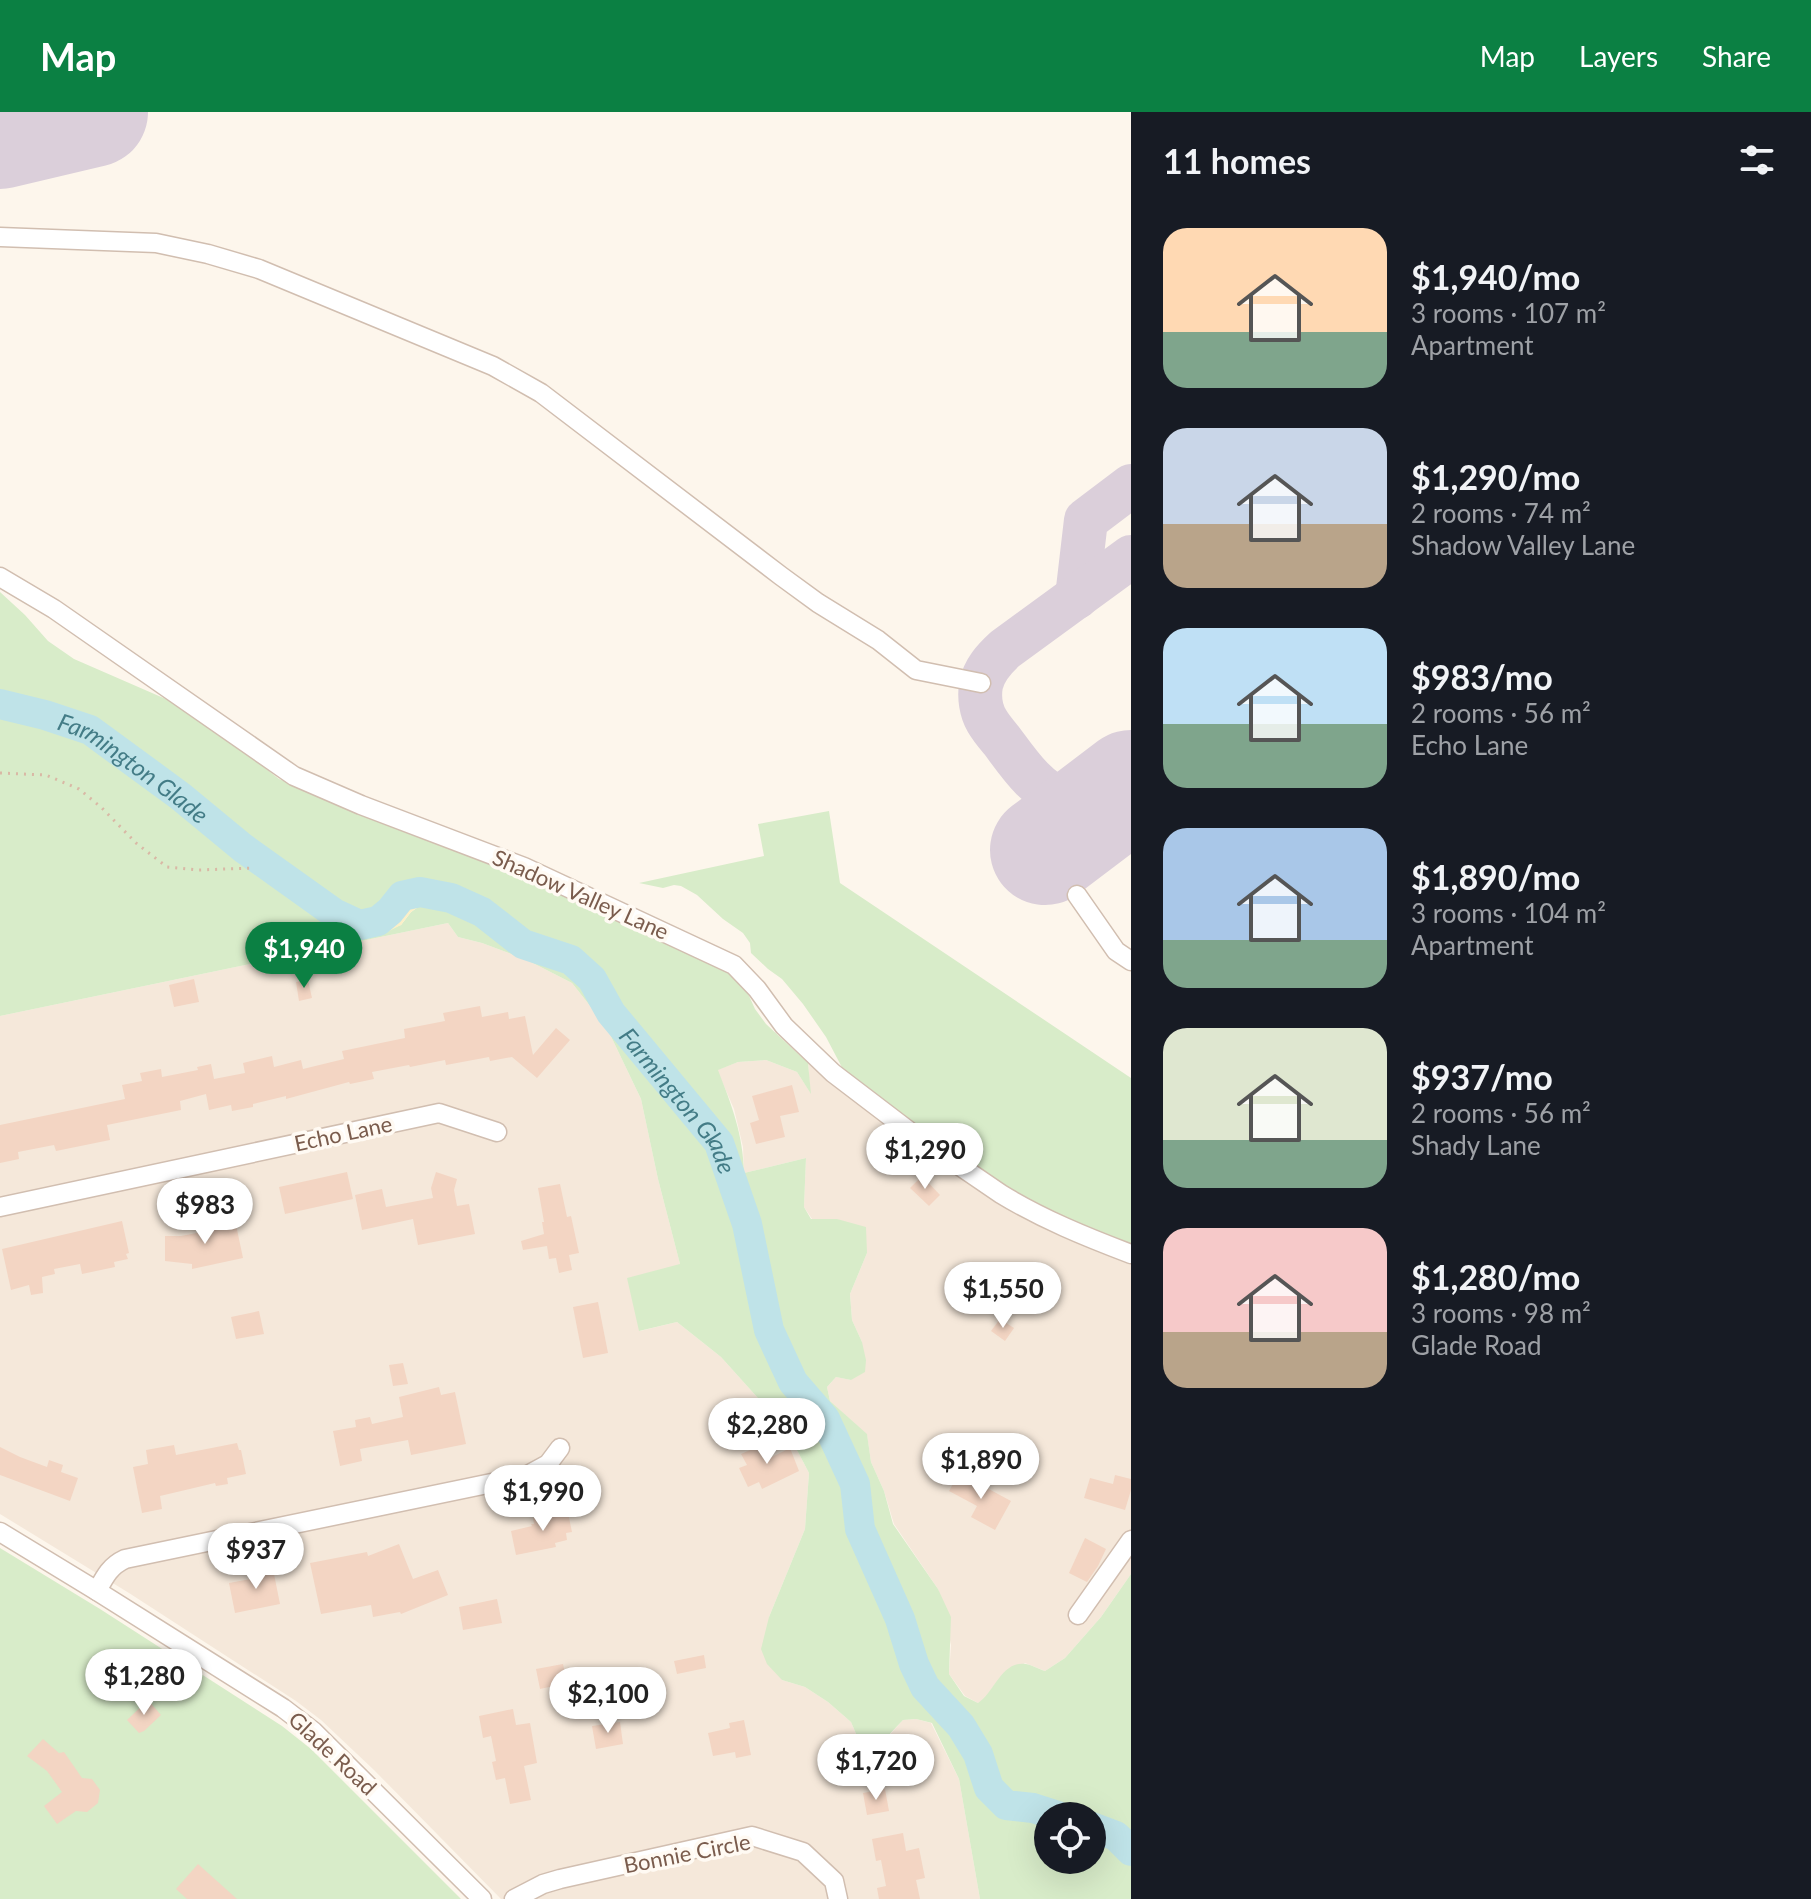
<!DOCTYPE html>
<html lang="en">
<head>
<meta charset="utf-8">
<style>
	body { margin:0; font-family:Lato,sans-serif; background:#242831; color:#f1f3f6; height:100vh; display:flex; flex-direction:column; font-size:30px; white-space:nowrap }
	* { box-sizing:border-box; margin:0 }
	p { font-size:26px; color:#9ea1a6 }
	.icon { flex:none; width:44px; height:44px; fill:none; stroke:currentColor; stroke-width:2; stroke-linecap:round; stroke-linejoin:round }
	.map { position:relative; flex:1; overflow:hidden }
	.details { display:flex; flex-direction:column; background:#171b24; width:680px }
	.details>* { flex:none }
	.controls { position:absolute; left:1034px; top:1690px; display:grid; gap:16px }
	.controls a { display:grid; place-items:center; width:72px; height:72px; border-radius:50%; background:#171b24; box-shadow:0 8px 32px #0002; font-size:40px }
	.price { position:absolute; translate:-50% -68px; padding:0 18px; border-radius:28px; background:#fff; color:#222; font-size:26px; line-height:52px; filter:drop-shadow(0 2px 4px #0008) }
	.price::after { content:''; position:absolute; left:50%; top:48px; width:24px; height:18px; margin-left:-12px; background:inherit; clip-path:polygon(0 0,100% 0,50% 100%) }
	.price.on { background:#0b8043; color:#fff }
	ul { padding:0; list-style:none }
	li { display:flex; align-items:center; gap:24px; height:200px; padding:0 32px }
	li span { display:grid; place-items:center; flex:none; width:224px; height:160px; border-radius:24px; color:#555 }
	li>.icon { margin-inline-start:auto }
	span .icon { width:96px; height:96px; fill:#fffc; stroke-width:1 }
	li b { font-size:34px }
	h2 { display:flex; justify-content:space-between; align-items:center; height:96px; padding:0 32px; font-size:34px }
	header { display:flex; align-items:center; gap:48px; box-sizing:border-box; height:112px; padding:0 40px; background:#0b8043; color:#fff }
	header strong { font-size:38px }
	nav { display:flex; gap:44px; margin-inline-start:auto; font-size:28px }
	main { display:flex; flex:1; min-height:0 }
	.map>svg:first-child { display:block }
</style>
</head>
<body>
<header>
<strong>Map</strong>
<nav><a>Map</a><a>Layers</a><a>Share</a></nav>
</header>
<main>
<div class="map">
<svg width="1131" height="1787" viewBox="0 0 1131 1787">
	<rect width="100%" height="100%" fill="#fdf6ec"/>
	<g fill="#f5e8da">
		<polygon points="448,811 458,825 482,831 527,848 572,871 606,914 641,987 658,1067 680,1152 640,1219 677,1210 721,1245 786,1317 809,1361 805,1417 769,1505 782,1568 805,1575 828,1590 851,1610 857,1624 846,1641 846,1657 885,1628 903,1608 916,1607 931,1611 959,1667 980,1787 501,1787 374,1658 321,1608 296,1589 129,1481 0,1402 0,904"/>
		<polygon points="766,948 797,960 810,980 808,951 888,1013 992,1088 1042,1115 1131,1151 1131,1462 1101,1505 1065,1546 1045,1559 1025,1551 995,1572 987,1586 978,1591 965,1584 949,1562 951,1533 938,1477 894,1412 884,1379 871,1350 867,1323 830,1289 827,1275 836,1265 851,1268 862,1230 852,1208 850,1182 867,1141 837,1107 812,1107 804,1095 806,1046 744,1061 743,1035 734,997 717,958 738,950"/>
	</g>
	<g fill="#d8ecc9">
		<path d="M 0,480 L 25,503 L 48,529 L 74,547 L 175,591 L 224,624 L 279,667 L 360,701 L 523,763 L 724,857 L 738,866 L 745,875 L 755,897 L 766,912 L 808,951 L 811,982 L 797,960 L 766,948 L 738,950 L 718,958 C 732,994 743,1022 744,1061 L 806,1046 L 804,1095 L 811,1107 L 837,1107 L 866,1115 L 867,1141 L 850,1182 L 852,1208 L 862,1230 L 866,1248 L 865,1260 L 851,1268 L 836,1265 L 827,1275 L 830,1289 L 867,1322 L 871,1350 L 884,1379 L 893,1412 L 938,1477 L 951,1505 L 949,1562 L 964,1584 L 978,1591 C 994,1581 1002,1548 1026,1552 C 1032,1553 1039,1557 1045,1559 L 1065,1546 L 1101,1505 L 1131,1462 L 1131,1732 L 1119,1721 L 1092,1711 L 1092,1704 L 1070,1704 L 1009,1686 L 999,1681 L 990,1670 L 978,1636 L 960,1607 L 929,1573 L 920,1552 L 900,1495 L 867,1423 L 861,1388 L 860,1373 L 824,1299 L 797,1269 L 772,1217 L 749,1112 L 720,1029 L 615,901 L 596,866 L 547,836 L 527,830 L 502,812 L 482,793 L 435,774 L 384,785 L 375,795 L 366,798 L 353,798 L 338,791 L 277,749 L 237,726 L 100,617 L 0,586 Z"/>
		<polygon points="0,598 90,623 214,717 266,762 328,807 355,819 372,823 401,813 411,800 421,793 431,791 462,796 472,807 567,851 590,868 612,906 715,1035 727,1062 745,1113 766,1219 791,1275 816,1305 844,1355 850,1372 853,1420 890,1496 917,1571 925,1585 955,1617 970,1638 978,1655 982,1669 982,1679 986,1687 994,1694 1048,1707 1048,1748 1092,1748 1092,1720 1103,1724 1131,1747 1131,1787 980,1787 959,1667 932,1611 916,1607 903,1608 864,1649 846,1657 846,1641 857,1624 851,1610 828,1590 805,1575 782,1568 767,1552 761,1537 769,1505 805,1417 809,1361 786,1317 721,1245 677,1210 639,1219 627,1166 680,1152 658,1067 641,987 606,914 572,871 527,848 482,831 458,825 448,811 0,904"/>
		<polygon points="829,699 840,771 1131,966 1131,1134 1050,1100 968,1051 847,965 826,925 803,892 782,867 768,857 751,841 750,831 743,821 723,807 697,783 681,774 674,773 663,776 639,771 764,744 758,712"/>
		<polygon points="0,1436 100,1497 282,1614 311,1637 461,1787 0,1787"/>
	</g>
	<g fill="#fcefc7">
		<path d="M 0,586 L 100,617 L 237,726 L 277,749 L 338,791 L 353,798 L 366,798 L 375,795 L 384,785 L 408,772 L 422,772 L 435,774 L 482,793 L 502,812 L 527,830 L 574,845 L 593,863 L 615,901 L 720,1029 L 749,1112 L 772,1217 L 797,1269 L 824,1299 L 858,1365 L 867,1423 L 900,1495 L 920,1552 L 929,1573 L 960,1607 L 978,1636 L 990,1670 L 999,1681 L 1009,1686 L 1070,1704 L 1048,1704 L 1048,1707 L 1007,1700 L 994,1694 L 986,1687 L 982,1679 L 982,1669 L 978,1655 L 970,1638 L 955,1617 L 925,1585 L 917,1571 L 890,1496 L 853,1420 L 850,1372 L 844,1355 L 816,1305 L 791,1275 L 766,1219 L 745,1113 L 727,1062 L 715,1035 L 612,906 L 590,868 L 567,851 L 528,837 L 499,823 L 472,807 L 461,796 L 431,791 L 421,793 L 411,800 L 401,813 L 389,819 L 372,823 L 355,819 L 328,807 L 266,762 L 214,717 L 100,630 C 74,612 31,605 0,598 Z"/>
		<polygon points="1092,1711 1119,1721 1131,1732 1131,1747 1103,1724 1092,1720"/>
	</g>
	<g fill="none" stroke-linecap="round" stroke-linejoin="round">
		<g stroke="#bfe3e8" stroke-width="30">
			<path id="s1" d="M 0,592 L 45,603 L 90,618 L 180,684 L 243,736 L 334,801 L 360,813 L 378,809 L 390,799 L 402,784 L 420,780 L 451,786 L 482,800 L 523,832 L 571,848 L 592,867 L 611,901 L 719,1031 L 747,1112 L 769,1218 L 793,1270 L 825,1307 L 855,1372 L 860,1417 L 900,1507 L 914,1552 L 925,1575 L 961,1614 L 978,1642 L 989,1676 L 1006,1693 L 1033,1696 L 1058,1704"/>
			<polyline points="1092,1715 1116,1724 1131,1739"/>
		</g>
		<g stroke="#dbcfda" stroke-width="44">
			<polyline points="0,14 19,14 53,9"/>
			<polyline points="1077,485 1086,408 1131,374"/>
			<path d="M 1114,685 C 1099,689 1080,695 1065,689 C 1037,679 1019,652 1002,629 C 997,623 991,616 987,609 C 981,599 979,585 981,573 C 984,558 994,547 1005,537 L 1131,445"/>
		</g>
		<g stroke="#dbcfda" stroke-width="110">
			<polyline points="0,22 93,0"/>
			<polyline points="1045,738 1131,673"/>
		</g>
	</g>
	<g fill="#f3d5c3">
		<polygon points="194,867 199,890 174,895 169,873"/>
		<polygon points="308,868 312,886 299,889 296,870"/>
		<polygon points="480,894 482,905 508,900 509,907 525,904 533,943 556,916 570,928 537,966 512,945 490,949 489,945 446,953 445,948 410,955 409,953 372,960 374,967 350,972 349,970 286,987 286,984 253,992 253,995 232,999 231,993 209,998 206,982 180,989 181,998 107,1013 110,1028 56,1039 54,1033 18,1040 19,1047 0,1051 0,1013 125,987 122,973 142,969 140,961 161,957 162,965 198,958 197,955 211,952 214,967 245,961 243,951 272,944 274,955 301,948 303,957 344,947 342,939 405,926 404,917 445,909 443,901"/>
		<polygon points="792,973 799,1000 780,1004 785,1025 756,1032 750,1011 759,1008 752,984"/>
		<polygon points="347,1060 353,1087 285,1102 279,1075"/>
		<polygon points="436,1060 457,1067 454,1078 457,1094 469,1092 475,1122 418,1133 413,1107 362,1118 355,1083 382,1077 386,1095 433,1086 431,1076"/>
		<polygon points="922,1064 940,1083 929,1094 910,1076"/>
		<polygon points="560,1072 567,1105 571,1104 579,1141 569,1143 572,1158 559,1161 556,1146 549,1147 547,1134 523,1138 521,1129 544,1122 542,1110 544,1110 538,1076"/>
		<polygon points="235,1108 243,1146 192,1157 192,1152 165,1149 165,1124 181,1124 212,1118 211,1113"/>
		<polygon points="122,1109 129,1141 126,1142 128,1147 114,1150 115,1155 82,1162 80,1152 54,1157 55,1162 42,1165 43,1181 31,1183 29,1173 11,1178 2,1137"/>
		<polygon points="598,1190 608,1241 583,1246 573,1195"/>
		<polygon points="259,1199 264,1222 236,1227 231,1205"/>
		<polygon points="1000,1207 1014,1216 1005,1229 991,1219"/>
		<polygon points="403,1251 408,1272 393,1274 389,1253"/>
		<polygon points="439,1275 441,1283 455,1280 466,1332 411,1343 408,1328 360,1337 362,1349 340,1354 333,1319 356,1315 355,1308 370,1305 372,1312 403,1305 399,1285"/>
		<polygon points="237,1331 239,1338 241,1338 246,1362 227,1366 228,1372 216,1374 215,1371 160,1384 162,1397 142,1401 133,1355 148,1352 146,1338 174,1333 176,1343"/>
		<polygon points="766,1331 772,1345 790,1336 799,1359 762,1377 759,1370 748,1375 739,1356 747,1353 741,1342"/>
		<polygon points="0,1335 20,1345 47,1355 49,1348 63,1353 61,1360 78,1366 70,1389 0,1363"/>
		<polygon points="959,1361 1011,1389 995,1418 971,1405 977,1394 949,1379"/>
		<polygon points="1115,1363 1131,1367 1131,1378 1125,1398 1084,1386 1090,1366 1113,1372"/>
		<polygon points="567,1396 572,1420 566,1421 567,1428 555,1431 556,1435 516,1443 511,1419 532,1414 531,1412 534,1412 533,1406"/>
		<polygon points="1085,1426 1106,1437 1098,1454 1087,1470 1069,1461"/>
		<polygon points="399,1432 413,1467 438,1458 448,1483 401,1502 400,1500 373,1505 371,1493 321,1502 310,1451 367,1440 368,1444"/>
		<polygon points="272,1452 280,1492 235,1501 229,1471 256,1466 254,1456"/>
		<polygon points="497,1487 502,1511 463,1518 459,1495"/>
		<polygon points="704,1543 706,1556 677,1562 674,1549"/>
		<polygon points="563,1552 567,1571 540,1577 536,1557"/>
		<polygon points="148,1588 161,1603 144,1619 139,1621 127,1608"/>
		<polygon points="513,1597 516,1613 530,1611 537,1651 524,1654 531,1688 510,1692 505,1666 496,1668 492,1650 496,1649 491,1624 483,1626 479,1604"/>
		<polygon points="744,1608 751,1643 736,1646 735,1640 713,1644 708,1621 730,1616 729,1611"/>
		<polygon points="620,1610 623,1632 596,1637 592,1614"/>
		<polygon points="43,1627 59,1641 64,1640 82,1666 92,1667 100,1678 98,1691 87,1700 76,1699 57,1712 44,1694 62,1680 47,1659 27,1644"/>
		<polygon points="885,1677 889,1699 867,1703 863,1681"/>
		<polygon points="903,1721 906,1739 919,1736 925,1766 916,1768 920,1787 879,1787 877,1776 886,1774 881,1748 876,1749 872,1727"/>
		<polygon points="198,1752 237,1787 187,1787 176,1777"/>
	</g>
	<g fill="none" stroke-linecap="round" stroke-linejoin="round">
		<g stroke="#d1beb0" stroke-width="21">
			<g id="minor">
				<polyline points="0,125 156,131 208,142 259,157 493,254 541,281 781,464 818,491 878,528 916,558 981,571"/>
				<path d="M 0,465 L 54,497 L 294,664 L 361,693 L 524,755 L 734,853 L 757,877 L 784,914 L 833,961 L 913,1022 L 1001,1082 C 1042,1107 1086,1125 1131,1142"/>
				<polyline points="1077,783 1116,839 1131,849"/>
				<polyline points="0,1095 439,1001 497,1020"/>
				<polyline points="0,1420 97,1479 283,1596 313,1619 482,1787"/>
				<path d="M 97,1479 C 105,1464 110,1454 125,1447 L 526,1364 L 548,1352 L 560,1336"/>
				<polyline points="1078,1503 1131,1428"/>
				<polyline points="514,1787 543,1772 560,1767 752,1724 803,1740 834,1769 838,1787"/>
			</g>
		</g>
		<polyline stroke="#d9b8a5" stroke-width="3" stroke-dasharray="2 6" stroke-linecap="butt" points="0,661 46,663 79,677 102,696 136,731 167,755 198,758 255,756"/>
		<use href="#minor" stroke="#fff" stroke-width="18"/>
	</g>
	<g text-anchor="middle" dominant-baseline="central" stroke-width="7" stroke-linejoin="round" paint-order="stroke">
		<g font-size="22" fill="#7a5c4d" stroke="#fffaf3">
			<text transform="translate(581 782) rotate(24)">Shadow Valley Lane</text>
			<text transform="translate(343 1021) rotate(-12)">Echo Lane</text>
			<text transform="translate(333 1641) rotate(43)">Glade Road</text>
			<text transform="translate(687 1741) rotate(-11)">Bonnie Circle</text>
		</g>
		<g font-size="24" font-style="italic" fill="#437c86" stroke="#fffaf3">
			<text stroke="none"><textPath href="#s1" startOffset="150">Farmington Glade</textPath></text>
			<text stroke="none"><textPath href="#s1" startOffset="846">Farmington Glade</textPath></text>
		</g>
	</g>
</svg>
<div class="controls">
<a><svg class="icon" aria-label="locate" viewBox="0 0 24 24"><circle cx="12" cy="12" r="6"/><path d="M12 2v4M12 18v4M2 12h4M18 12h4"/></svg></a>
</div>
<b class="price on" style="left:304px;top:878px">$1,940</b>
<b class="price" style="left:925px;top:1079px">$1,290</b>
<b class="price" style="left:205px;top:1134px">$983</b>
<b class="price" style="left:1003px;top:1218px">$1,550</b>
<b class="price" style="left:767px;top:1354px">$2,280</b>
<b class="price" style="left:981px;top:1389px">$1,890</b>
<b class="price" style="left:543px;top:1421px">$1,990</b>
<b class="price" style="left:256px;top:1479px">$937</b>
<b class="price" style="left:144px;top:1605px">$1,280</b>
<b class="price" style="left:608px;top:1623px">$2,100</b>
<b class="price" style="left:876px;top:1690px">$1,720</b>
</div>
<section class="details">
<h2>11 homes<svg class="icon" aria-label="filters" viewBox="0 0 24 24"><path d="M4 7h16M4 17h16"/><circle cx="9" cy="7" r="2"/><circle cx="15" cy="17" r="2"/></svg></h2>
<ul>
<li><span style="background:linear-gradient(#ffd9b3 65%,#7fa58c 0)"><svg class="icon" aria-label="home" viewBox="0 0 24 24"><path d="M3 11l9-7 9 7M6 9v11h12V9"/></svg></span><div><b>$1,940/mo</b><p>3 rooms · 107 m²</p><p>Apartment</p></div></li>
<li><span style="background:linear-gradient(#c9d6e8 60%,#b9a48a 0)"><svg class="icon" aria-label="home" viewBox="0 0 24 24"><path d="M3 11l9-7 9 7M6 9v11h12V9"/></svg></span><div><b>$1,290/mo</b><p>2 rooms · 74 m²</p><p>Shadow Valley Lane</p></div></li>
<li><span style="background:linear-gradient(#bfe0f5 60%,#7fa58c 0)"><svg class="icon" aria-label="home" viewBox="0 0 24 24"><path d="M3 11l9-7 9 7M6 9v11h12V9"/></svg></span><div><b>$983/mo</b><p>2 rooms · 56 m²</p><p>Echo Lane</p></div></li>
<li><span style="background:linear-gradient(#a9c7e8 70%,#7fa58c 0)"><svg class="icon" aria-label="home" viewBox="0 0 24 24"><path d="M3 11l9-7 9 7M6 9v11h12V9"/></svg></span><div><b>$1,890/mo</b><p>3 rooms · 104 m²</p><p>Apartment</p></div></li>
<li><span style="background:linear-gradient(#dfe7d0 70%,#7fa58c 0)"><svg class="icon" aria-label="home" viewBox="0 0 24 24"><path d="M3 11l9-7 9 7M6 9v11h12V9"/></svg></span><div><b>$937/mo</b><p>2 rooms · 56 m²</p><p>Shady Lane</p></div></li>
<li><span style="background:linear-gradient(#f6c9c9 65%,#b9a48a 0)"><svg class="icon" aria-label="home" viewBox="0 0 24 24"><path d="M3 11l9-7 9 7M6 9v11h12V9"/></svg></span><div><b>$1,280/mo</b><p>3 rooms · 98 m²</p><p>Glade Road</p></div></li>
</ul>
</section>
</main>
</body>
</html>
